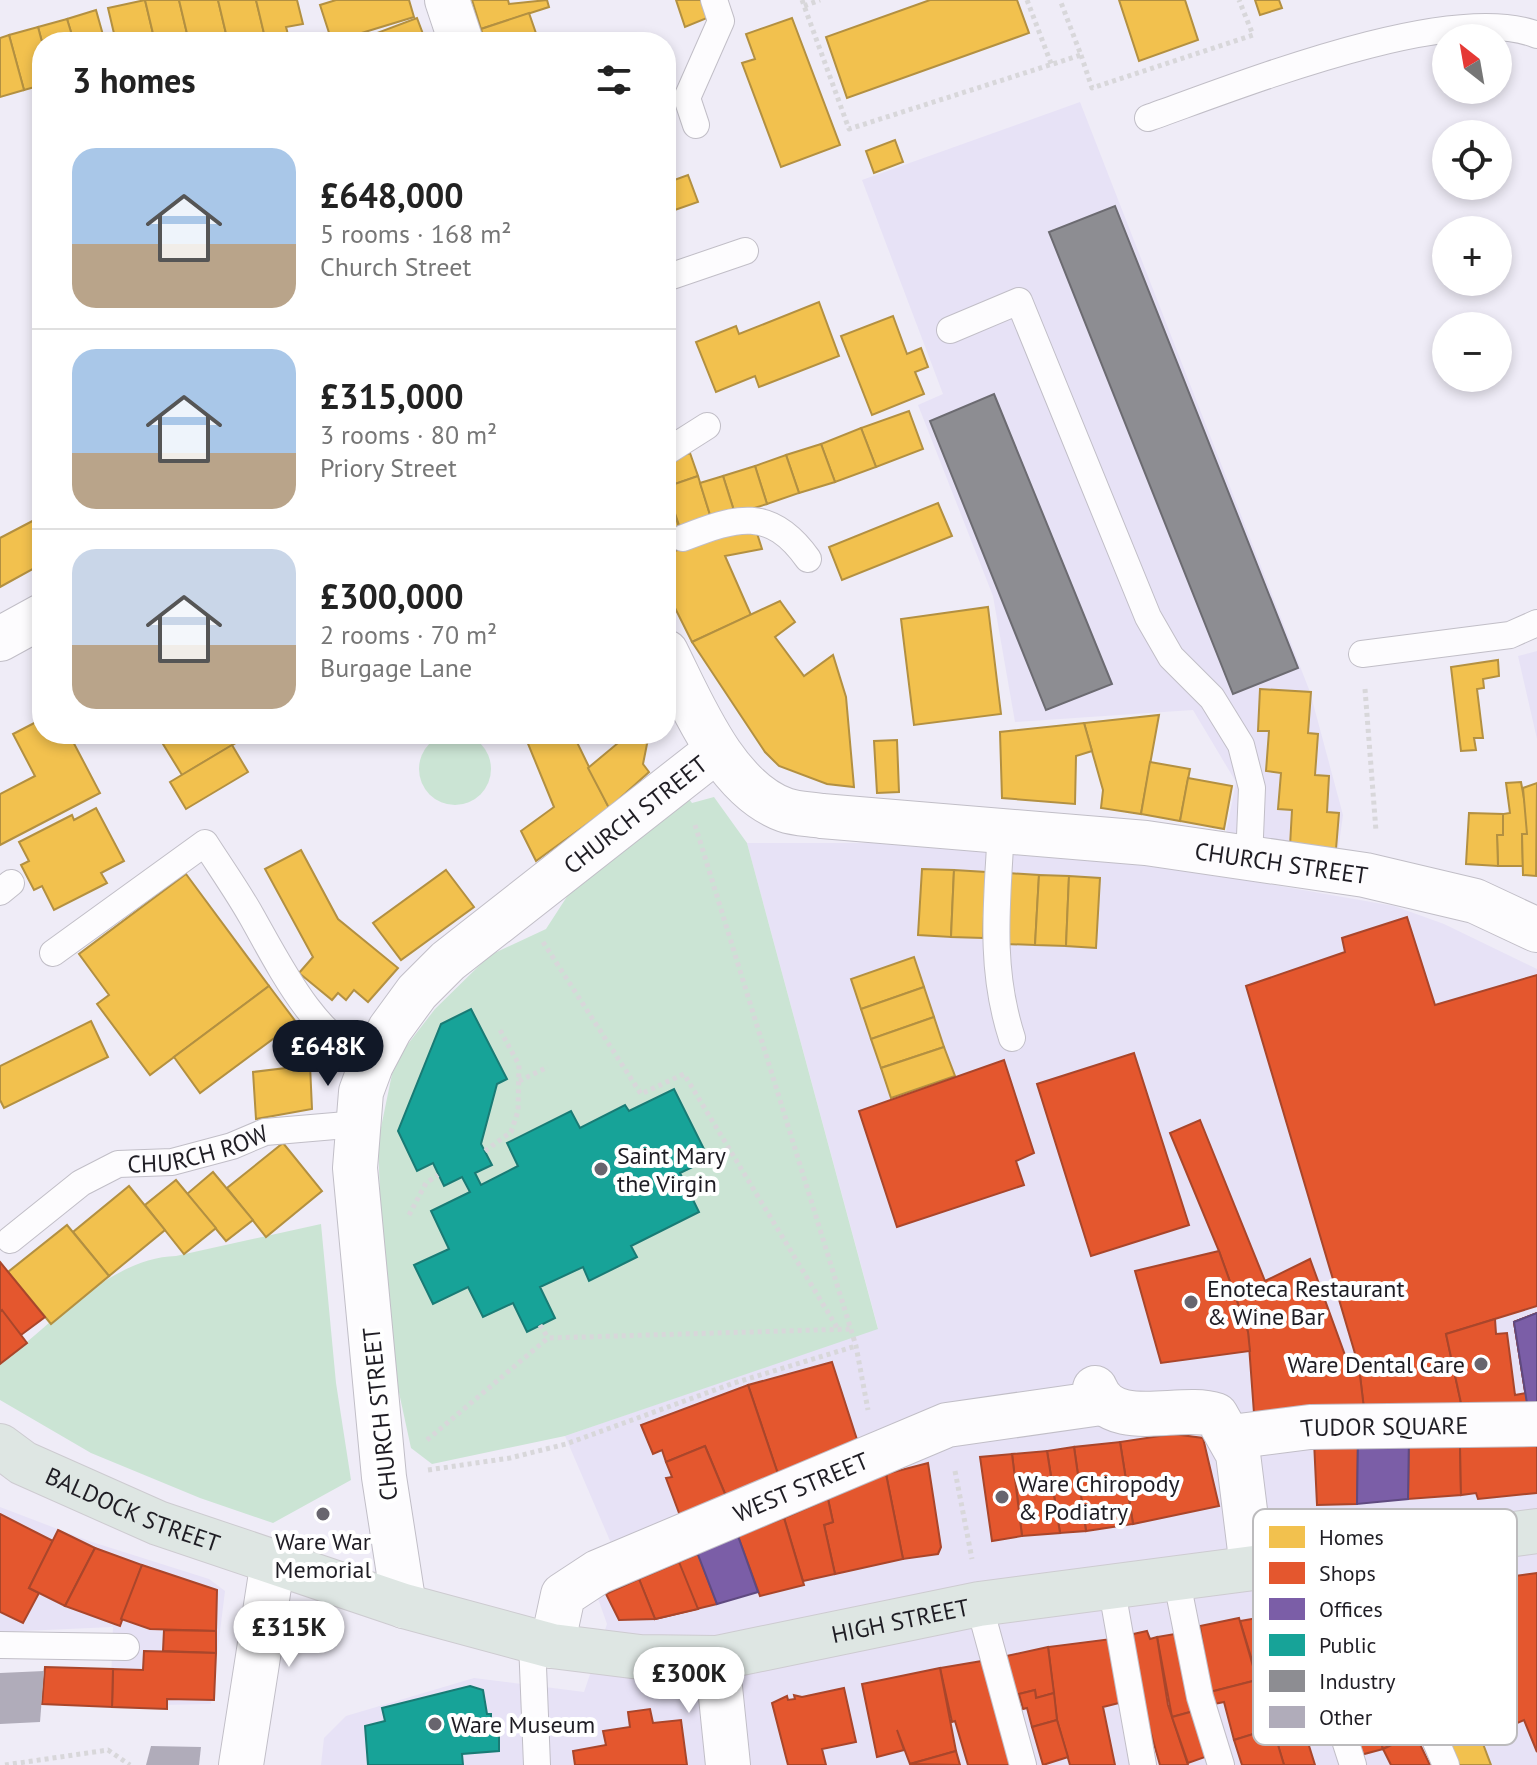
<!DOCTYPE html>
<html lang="en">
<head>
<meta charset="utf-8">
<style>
	body { margin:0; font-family:"PT Sans",sans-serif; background:#f6f6f6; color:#222; height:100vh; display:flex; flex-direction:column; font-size:30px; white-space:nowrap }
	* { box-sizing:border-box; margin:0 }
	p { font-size:26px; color:#767676 }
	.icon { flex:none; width:44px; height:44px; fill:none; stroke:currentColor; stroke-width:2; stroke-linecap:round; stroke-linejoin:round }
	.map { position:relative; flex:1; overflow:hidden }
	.side { position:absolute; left:32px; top:32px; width:644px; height:712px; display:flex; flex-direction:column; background:#fff; border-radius:32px; box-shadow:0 4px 12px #0003 }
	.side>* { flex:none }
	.needle { width:52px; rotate:329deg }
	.fabs { position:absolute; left:1432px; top:24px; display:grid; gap:16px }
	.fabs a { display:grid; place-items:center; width:80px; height:80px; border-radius:50%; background:#fff; box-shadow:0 4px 12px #0003; font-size:40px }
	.price { position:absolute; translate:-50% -68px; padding:0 18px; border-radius:28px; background:#fff; color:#222; font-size:26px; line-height:52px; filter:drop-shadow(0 2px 4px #0008) }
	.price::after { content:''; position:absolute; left:50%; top:48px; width:24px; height:18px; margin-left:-12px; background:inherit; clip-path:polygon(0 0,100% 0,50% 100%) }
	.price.on { background:#111827; color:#fff }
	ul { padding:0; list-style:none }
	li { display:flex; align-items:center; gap:24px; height:200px; padding:0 40px }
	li+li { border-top:2px solid #e0e0e0 }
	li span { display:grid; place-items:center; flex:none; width:224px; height:160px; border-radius:24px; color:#555 }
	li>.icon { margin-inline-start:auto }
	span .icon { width:96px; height:96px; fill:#fffc; stroke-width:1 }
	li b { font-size:34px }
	h2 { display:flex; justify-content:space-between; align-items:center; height:96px; padding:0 40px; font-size:34px }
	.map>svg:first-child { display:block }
</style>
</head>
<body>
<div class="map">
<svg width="1537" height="1765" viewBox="0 0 1537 1765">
	<rect width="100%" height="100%" fill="#efecf7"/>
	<g fill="#e7e2f6">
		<polygon points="1080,102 1310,692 1343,815 1338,851 1225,838 1236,782 1193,710 1015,722 993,596 918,405 943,394 862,180"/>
		<polygon points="1537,651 1537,739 1518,656"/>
		<polygon points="747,843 893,843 1143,862 1394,906 1444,924 1537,969 1537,1765 321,1765 324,1738 346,1716 474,1678 584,1692 607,1624 596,1593 626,1578 565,1436 878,1328"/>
		<polygon points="0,1507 89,1541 209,1579 225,1591 211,1704 110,1706 113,1627 0,1632"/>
	</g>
	<g fill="#cbe4d4">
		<circle cx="455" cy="769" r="36"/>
		<polygon points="714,797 747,843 878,1329 565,1436 432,1464 411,1448 390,1351 383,1276 378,1142 392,1074 404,1049 435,1009 490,955 546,929 568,895 689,799 692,803"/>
		<path d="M 321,1224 L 336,1383 L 351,1480 L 273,1523 L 200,1498 L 91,1453 L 0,1400 L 0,1365 C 48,1326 113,1257 176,1256 Z"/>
	</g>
	<g fill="#f2c14e" stroke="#b39041" stroke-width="2">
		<polygon points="145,0 155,42 116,42 108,8"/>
		<polygon points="145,0 179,0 189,42 155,42"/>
		<polygon points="179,0 218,0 228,42 189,42"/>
		<polygon points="218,0 256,0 264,33 228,42"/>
		<polygon points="256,0 297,0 303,24 286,27 290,42 266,42"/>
		<polygon points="336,0 409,0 414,17 332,42 320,5"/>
		<polygon points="472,0 508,0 509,4 547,0 549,7 481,29"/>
		<polygon points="676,0 701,0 707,18 685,27"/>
		<polygon points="930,0 1017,0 1029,33 847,98 826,37"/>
		<polygon points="1119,0 1185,0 1198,40 1139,61"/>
		<polygon points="1255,0 1279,0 1282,8 1260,15"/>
		<polygon points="96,10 105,42 74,42 67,19"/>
		<polygon points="529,13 539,42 485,42 481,29"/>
		<polygon points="417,18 426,42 362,42 361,39"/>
		<polygon points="792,18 840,145 781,167 742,63 755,59 746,34"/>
		<polygon points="67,19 74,42 42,42 38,27"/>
		<polygon points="38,27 42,42 42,85 24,90 9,35"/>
		<polygon points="9,35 24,90 0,97 0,38"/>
		<polygon points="895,140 903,162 874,173 866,151"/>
		<polygon points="688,175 698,202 666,213 666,183"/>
		<polygon points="819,302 839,356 759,387 755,376 716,392 696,342 736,326 739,334"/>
		<polygon points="893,316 907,354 921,348 928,367 915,372 924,394 872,415 841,336"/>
		<polygon points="909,411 923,449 876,467 861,428"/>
		<polygon points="861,428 876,467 835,482 821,444"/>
		<polygon points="821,444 835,482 799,493 786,455"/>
		<polygon points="690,453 698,476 666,487 666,461"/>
		<polygon points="786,455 799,493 767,504 755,466"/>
		<polygon points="755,466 767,504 735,514 723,476"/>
		<polygon points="698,476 711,518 680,528 666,487"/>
		<polygon points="723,476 735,514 711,518 700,483"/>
		<polygon points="666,487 685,546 666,555"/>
		<polygon points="938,503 952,536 842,580 829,547"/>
		<polygon points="42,516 42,564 0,587 0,538"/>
		<polygon points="755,527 762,549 725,556 751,615 692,642 666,590 666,555 716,533"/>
		<polygon points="780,601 795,622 775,637 804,676 833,655 846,697 854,787 827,784 779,766 765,752 692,642"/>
		<polygon points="988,607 1001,714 914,725 901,619"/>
		<polygon points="1498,660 1499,676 1483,679 1484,688 1477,689 1483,738 1474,738 1476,750 1461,751 1451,667"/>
		<polygon points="1260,689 1311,692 1308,733 1318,734 1315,775 1329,776 1327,812 1339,813 1336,849 1290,846 1292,810 1278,809 1281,773 1266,771 1269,731 1258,731"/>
		<polygon points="1159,715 1141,814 1101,808 1103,790 1084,723"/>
		<polygon points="42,719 42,734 69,734 100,793 0,845 0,794 35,776 13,734"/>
		<polygon points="1084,723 1092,751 1076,756 1075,804 1002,798 1000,732"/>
		<polygon points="180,734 242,734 244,738 182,775 163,744"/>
		<polygon points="524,734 573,734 609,808 536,861 521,831 554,807"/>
		<polygon points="614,734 649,734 643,764 649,772 609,808 588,768 618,743"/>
		<polygon points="897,740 899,792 877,793 874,741"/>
		<polygon points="232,745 248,772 186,809 170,782"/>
		<polygon points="1150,762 1190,769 1180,821 1141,814"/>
		<polygon points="1188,778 1232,786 1224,829 1180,821"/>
		<polygon points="1521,782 1527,815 1527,834 1522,834 1523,866 1498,866 1497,835 1503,835 1503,814 1510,813 1506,783"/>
		<polygon points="1537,783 1536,876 1523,875 1522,834 1527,834 1523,788"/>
		<polygon points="96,808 124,861 101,873 107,883 54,910 42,886 34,890 21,865 29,861 19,842 72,815 74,820"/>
		<polygon points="1469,813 1503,814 1503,835 1497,835 1498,866 1466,864"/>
		<polygon points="301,850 338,919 398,968 368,1002 354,990 346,1000 338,993 332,1000 299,973 313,957 265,869"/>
		<polygon points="922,869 954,870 951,937 918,935"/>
		<polygon points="446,870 474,907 401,960 373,923"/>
		<polygon points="954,870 986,872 983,938 951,937"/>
		<polygon points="1008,873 1039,875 1035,945 1005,944"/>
		<polygon points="186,874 269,986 150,1075 97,1004 109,995 79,954"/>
		<polygon points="1039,875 1069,876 1066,946 1035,945"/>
		<polygon points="1069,876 1100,878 1096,948 1066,946"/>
		<polygon points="914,957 924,987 861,1009 851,979"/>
		<polygon points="269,986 296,1022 200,1093 174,1057"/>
		<polygon points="924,987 934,1017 871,1039 861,1009"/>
		<polygon points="934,1017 944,1047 881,1068 871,1039"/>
		<polygon points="91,1021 108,1057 4,1108 0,1100 0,1066"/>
		<polygon points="944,1047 955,1076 891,1098 881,1068"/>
		<polygon points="310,1065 312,1109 256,1119 253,1072"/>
		<polygon points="283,1143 322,1191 266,1237 227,1188"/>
		<polygon points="213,1172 253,1220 226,1241 187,1194"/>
		<polygon points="176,1180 216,1228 184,1254 145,1205"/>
		<polygon points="129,1186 165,1230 109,1276 73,1232"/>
		<polygon points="67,1225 109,1276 51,1324 8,1272"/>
		<polygon points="1474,1720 1491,1765 1457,1765 1445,1733"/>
	</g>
	<g fill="#e4572e" stroke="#a9462b" stroke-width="2">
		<polygon points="1407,917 1435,1005 1537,975 1537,1306 1446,1334 1462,1407 1364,1409 1359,1367 1246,986 1345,952 1342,938"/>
		<polygon points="1134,1053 1189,1225 1091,1256 1037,1084"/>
		<polygon points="1004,1060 1034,1153 1016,1161 1024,1185 897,1227 859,1111"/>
		<polygon points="1200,1120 1265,1281 1310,1259 1349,1366 1359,1367 1364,1409 1254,1413 1248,1332 1219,1251 1170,1133"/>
		<polygon points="1219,1251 1248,1332 1250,1351 1161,1363 1135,1271"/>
		<polygon points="0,1262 45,1317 21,1335 0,1312"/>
		<polygon points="2,1310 27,1343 0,1364 0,1312"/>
		<polygon points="1537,1313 1537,1416 1529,1416 1514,1322"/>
		<polygon points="1537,1313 1537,1416 1529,1416 1514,1322"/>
		<polygon points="1495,1319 1496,1334 1507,1333 1515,1395 1526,1393 1529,1416 1464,1417 1446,1334"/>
		<polygon points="832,1362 860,1449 780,1480 748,1385"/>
		<polygon points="748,1385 780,1480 728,1501 705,1446 666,1462 662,1450 653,1454 641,1425"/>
		<polygon points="1173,1434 1203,1438 1219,1506 1133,1524 1120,1442"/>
		<polygon points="1460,1434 1461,1495 1408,1499 1409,1435"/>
		<polygon points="1358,1437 1357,1504 1317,1505 1314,1441"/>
		<polygon points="1537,1440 1537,1493 1478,1499 1476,1493 1461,1495 1460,1446"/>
		<polygon points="1120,1442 1133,1524 1086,1531 1074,1447"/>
		<polygon points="705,1446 728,1501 682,1521 666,1478 672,1477 666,1462"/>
		<polygon points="1074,1447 1086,1531 1060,1533 1047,1451"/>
		<polygon points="1047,1451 1060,1533 1022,1536 1012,1454"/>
		<polygon points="1012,1454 1022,1536 992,1541 980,1457"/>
		<polygon points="928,1463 941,1547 938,1554 903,1559 886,1474"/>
		<polygon points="886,1474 903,1559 835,1574 824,1525 833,1522 828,1499"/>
		<polygon points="828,1499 833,1522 824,1525 835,1574 803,1581 784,1518"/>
		<polygon points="0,1514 53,1541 29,1588 39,1593 23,1623 0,1612"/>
		<polygon points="784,1518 804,1585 760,1596 738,1536"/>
		<polygon points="58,1530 95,1548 65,1606 29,1588"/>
		<polygon points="95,1548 142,1565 120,1626 65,1606"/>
		<polygon points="698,1554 717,1604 655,1619 639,1579"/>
		<polygon points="679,1562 698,1609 655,1619 639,1579"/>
		<polygon points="142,1565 217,1590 216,1631 150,1629 121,1619"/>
		<polygon points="1537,1573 1537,1752 1524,1720 1508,1727 1488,1683 1464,1583"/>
		<polygon points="639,1579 655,1619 619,1620 606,1594"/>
		<polygon points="1338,1605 1383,1749 1357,1756 1298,1611"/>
		<polygon points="1298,1611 1313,1663 1302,1665 1313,1697 1295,1701 1315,1765 1284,1765 1240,1621"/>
		<polygon points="1239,1618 1257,1680 1210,1692 1200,1626"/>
		<polygon points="164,1630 216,1631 216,1653 163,1651"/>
		<polygon points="1199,1630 1194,1711 1172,1717 1157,1637"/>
		<polygon points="1147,1631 1150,1639 1157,1637 1168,1705 1188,1765 1160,1765 1141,1698 1111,1639"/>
		<polygon points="1111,1639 1123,1702 1103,1707 1115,1765 1070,1765 1057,1720 1048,1647"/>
		<polygon points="1048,1647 1054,1693 1036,1698 1035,1690 1019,1694 1021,1702 1000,1707 988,1660"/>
		<polygon points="144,1651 216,1653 214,1700 167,1699 167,1709 112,1707 113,1669 143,1670"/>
		<polygon points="1383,1652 1415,1734 1383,1749 1354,1658"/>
		<polygon points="988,1660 1011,1765 968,1765 955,1721 952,1722 940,1668"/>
		<polygon points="45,1667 113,1669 112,1707 42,1704"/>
		<polygon points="940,1668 956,1751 910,1764 897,1730 904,1750 877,1757 862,1684"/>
		<polygon points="1257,1680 1273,1728 1234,1740 1224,1702 1214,1704 1210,1692"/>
		<polygon points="844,1688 856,1742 822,1749 826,1765 788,1765 772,1703 787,1696 788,1700 795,1699 794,1695 802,1697"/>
		<polygon points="1035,1690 1036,1698 1054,1693 1057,1720 1032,1727 1027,1708 1023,1709 1019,1694"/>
		<polygon points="650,1709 653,1723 681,1720 687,1765 575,1765 573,1751 606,1745 603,1731 630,1727 628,1712"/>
		<polygon points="1194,1711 1208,1756 1188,1763 1172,1717"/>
		<polygon points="1057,1720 1068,1757 1043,1765 1032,1727"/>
		<polygon points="1273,1728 1284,1765 1242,1765 1234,1740"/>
		<polygon points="1415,1734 1430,1765 1391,1765 1383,1749"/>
		<polygon points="956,1751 960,1765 910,1764"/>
	</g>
	<g fill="#7b5ea7" stroke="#5f4a80" stroke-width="2">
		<polygon points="1537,1313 1537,1416 1529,1416 1514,1322"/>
		<polygon points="1409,1435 1408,1499 1357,1504 1358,1437"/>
		<polygon points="738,1536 758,1592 717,1604 697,1552"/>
	</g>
	<g fill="#17a398" stroke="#197b75" stroke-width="2">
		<polygon points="471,1009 507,1079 497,1084 481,1144 492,1165 475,1173 481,1185 518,1166 507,1143 571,1111 580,1128 625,1105 629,1111 674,1089 709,1159 680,1173 699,1212 631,1246 637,1257 589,1281 583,1267 540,1287 555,1318 527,1332 513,1303 483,1317 468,1287 433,1304 414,1265 449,1249 431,1211 470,1192 462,1177 444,1186 433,1163 417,1171 398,1131 441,1024"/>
		<polygon points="470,1686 483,1690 487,1714 491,1714 491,1723 499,1723 499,1751 462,1754 463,1765 368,1765 365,1726 385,1721 382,1708"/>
	</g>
	<g fill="#8d8d92" stroke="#6c6b71" stroke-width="2">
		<polygon points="1115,206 1298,668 1233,694 1049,232"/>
		<polygon points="994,394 1112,684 1046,710 930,421"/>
	</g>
	<g fill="#b0acba">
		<polygon points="44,1671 40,1722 0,1724 0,1673"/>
		<polygon points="151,1746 201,1747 199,1765 146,1765"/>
	</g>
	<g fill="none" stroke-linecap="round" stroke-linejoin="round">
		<g stroke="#c1bec7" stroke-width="28">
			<g id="lane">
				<path d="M 1148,118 C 1236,87 1451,0 1537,35"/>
				<polyline points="696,125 687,98 721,21 714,0"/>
				<polyline points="666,278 745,251"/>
				<polyline points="950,330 1019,301 1148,617 1171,657 1212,698 1241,745 1252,788 1249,860"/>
				<polyline points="666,452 707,426"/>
				<path d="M 683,538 C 737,517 770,506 808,559"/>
				<polyline points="1362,654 1510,635 1537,623"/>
				<path d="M 1001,830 C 997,903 989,967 1012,1038"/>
				<polyline points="0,892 11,883"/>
				<path d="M 53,953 L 205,843 C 221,868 238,892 252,917 C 284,974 312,1032 371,1065"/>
				<path id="s1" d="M 10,1240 L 81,1183 L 118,1164 L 172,1162 L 232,1146 L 265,1132 L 358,1124"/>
				<polyline points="1370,1552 1399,1656 1446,1765"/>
				<polyline points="1288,1563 1353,1765"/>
				<polyline points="1176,1577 1200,1697 1221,1765"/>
				<polyline points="1111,1585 1143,1765"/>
				<polyline points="979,1604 1023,1765"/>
				<polyline points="532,1642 537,1765"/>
				<polyline points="0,1645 126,1647"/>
			</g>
		</g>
		<g stroke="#c1bec7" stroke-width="46">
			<g id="street">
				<polyline points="447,0 461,42"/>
				<polyline points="0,639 42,616"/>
				<path id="s2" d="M 666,652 C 692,704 726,789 785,810 C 796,814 811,814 822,816 L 1146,843 L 1365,875 L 1475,901 L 1537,930"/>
				<path d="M 1095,1388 C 1112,1433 1180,1403 1216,1415 L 1238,1454 L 1252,1567"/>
				<path id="s3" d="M 1231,1437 L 1310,1427 L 1537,1424"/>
				<path id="s4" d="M 404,1606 L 384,1477 L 355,1168 L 361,1092 L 371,1065 L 390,1029 L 417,992 L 448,961 L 717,750"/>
				<path id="s5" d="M 552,1646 L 563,1595 L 598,1572 L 947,1425 L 1101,1403"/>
				<polyline points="717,1658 728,1765"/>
				<polyline points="241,1765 273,1561"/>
			</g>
		</g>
		<g stroke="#cdcbd0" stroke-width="46">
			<g id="primary">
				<path id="s6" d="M 0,1446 L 23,1463 L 158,1523 L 404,1606 L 552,1646 L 640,1657 L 717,1658 L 979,1604 L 1537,1531"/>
			</g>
		</g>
		<g stroke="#d8d7da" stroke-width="5" stroke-dasharray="4 4" stroke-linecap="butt">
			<polyline points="802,0 849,129 1081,55 1060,0"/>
			<polyline points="1027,0 1052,66"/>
			<polyline points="804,6 820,0"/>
			<polyline points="1081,55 1092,88 1253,35 1239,0"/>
			<polyline points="1365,689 1376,831"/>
			<polyline points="695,825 856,1346 868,1410"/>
			<polyline points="543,942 641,1094 684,1074 838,1329"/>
			<polyline points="519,1081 548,1067"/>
			<polyline points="485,1151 511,1132 518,1111 519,1065 500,1030"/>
			<polyline points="409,1215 426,1183 438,1175"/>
			<polyline points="540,1325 548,1338"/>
			<polyline points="427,1440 548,1338 851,1329"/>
			<polyline points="428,1470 510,1458 566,1444 734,1383 856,1346"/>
			<polyline points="955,1471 972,1559"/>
			<polyline points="5,1765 108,1750 130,1765"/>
		</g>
		<use href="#lane" stroke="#fdfcfe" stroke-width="26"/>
		<use href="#street" stroke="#fdfcfe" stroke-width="44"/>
		<use href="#primary" stroke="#dee6e3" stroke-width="44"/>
	</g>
	<g fill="#68656e" stroke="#fff" stroke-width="3">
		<circle cx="601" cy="1169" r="8"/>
		<circle cx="1191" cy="1302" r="8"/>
		<circle cx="1481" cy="1364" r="8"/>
		<circle cx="1002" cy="1497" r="8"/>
		<circle cx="323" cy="1514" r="8"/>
		<circle cx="435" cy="1724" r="8"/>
	</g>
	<g text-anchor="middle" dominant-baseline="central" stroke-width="8" stroke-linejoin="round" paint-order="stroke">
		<g font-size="24" fill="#1f1d24" stroke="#fff">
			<text stroke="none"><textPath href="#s4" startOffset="914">CHURCH STREET</textPath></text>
			<text stroke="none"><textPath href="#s2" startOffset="702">CHURCH STREET</textPath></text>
			<text stroke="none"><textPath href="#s1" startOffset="214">CHURCH ROW</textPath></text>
			<text transform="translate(380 1414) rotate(-96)">CHURCH STREET</text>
			<text stroke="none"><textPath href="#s3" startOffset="154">TUDOR SQUARE</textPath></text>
			<text stroke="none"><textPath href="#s5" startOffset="314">WEST STREET</textPath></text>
			<text stroke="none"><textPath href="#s6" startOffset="148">BALDOCK STREET</textPath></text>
			<text stroke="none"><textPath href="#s6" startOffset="942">HIGH STREET</textPath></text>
		</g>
		<g font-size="24" fill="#1f1d24" stroke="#fff" text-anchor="start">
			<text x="617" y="1155">Saint Mary<tspan x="617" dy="28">the Virgin</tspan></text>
			<text x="1207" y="1288">Enoteca Restaurant<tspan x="1207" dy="28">&amp; Wine Bar</tspan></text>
			<text x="1465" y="1364" text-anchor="end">Ware Dental Care</text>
			<text x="1018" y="1483">Ware Chiropody<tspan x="1018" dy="28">&amp; Podiatry</tspan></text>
			<text x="323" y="1541" text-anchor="middle">Ware War<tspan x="323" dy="28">Memorial</tspan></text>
			<text x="451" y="1724">Ware Museum</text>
		</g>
	</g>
	<rect x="1253" y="1509" width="264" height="236" rx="12" fill="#fff" stroke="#bcbbbd" stroke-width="2"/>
	<rect x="1269" y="1526" width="36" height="22" fill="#f2c14e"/>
	<rect x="1269" y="1562" width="36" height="22" fill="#e4572e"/>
	<rect x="1269" y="1598" width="36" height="22" fill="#7b5ea7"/>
	<rect x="1269" y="1634" width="36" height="22" fill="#17a398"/>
	<rect x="1269" y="1670" width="36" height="22" fill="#8d8d92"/>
	<rect x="1269" y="1706" width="36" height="22" fill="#b0acba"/>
	<g font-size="22" fill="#1f1d24">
		<text x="1319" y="1545">Homes</text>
		<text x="1319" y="1581">Shops</text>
		<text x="1319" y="1617">Offices</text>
		<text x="1319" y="1653">Public</text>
		<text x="1319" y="1689">Industry</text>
		<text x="1319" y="1725">Other</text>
	</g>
</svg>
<div class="fabs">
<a><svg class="needle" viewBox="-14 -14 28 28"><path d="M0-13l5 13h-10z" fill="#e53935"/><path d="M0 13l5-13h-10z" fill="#767676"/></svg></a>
<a><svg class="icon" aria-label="locate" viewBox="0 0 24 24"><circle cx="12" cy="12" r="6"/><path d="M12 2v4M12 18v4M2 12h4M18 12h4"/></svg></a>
<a>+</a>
<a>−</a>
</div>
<b class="price on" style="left:328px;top:1088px">£648K</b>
<b class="price" style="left:289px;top:1669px">£315K</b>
<b class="price" style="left:689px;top:1715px">£300K</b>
<section class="side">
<h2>3 homes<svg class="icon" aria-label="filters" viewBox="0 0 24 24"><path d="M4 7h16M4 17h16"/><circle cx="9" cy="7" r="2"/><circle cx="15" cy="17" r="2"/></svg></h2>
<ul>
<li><span style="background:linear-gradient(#a9c7e8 60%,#b9a48a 0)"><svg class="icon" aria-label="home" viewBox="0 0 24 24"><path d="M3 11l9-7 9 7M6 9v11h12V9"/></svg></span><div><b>£648,000</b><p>5 rooms · 168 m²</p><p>Church Street</p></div></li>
<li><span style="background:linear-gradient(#a9c7e8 65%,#b9a48a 0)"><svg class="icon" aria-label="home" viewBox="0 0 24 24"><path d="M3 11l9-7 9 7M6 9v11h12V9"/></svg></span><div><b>£315,000</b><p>3 rooms · 80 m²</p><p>Priory Street</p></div></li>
<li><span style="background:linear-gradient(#c9d6e8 60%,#b9a48a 0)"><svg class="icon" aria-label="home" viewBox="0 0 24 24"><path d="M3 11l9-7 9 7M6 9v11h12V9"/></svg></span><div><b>£300,000</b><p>2 rooms · 70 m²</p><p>Burgage Lane</p></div></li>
</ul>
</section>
</div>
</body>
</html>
